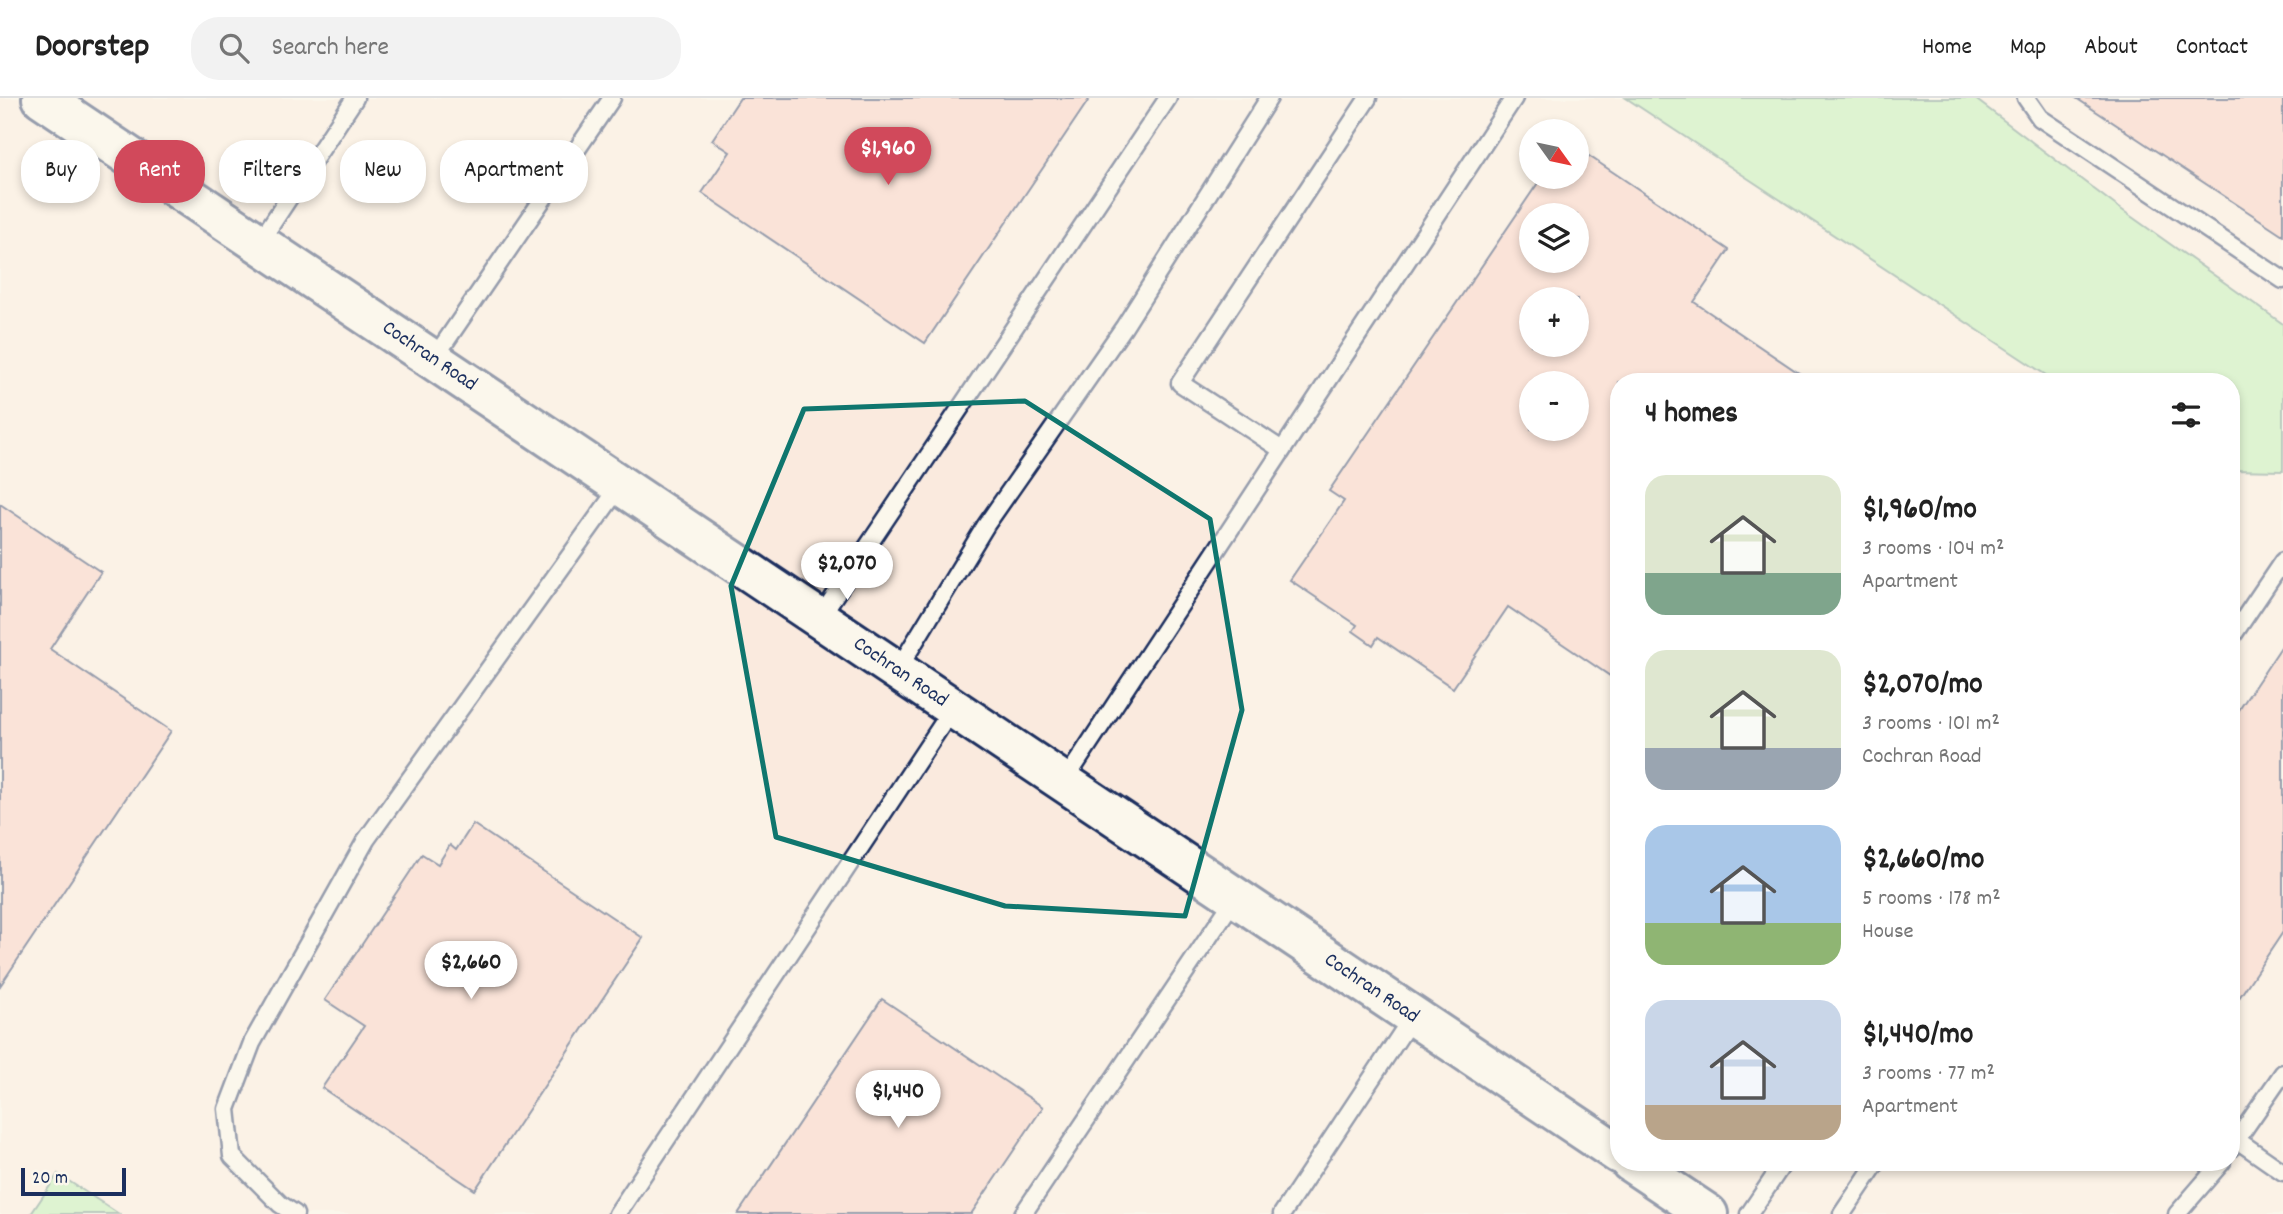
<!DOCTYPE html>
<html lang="en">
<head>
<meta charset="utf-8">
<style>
	body { margin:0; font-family:Dekko,sans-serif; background:#f2f2f2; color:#222; height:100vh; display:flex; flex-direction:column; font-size:26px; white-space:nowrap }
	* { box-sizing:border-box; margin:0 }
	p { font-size:23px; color:#767676 }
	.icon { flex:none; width:38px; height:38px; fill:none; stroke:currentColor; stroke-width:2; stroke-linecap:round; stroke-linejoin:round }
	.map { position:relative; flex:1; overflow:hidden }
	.panel { position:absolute; left:1610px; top:275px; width:630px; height:798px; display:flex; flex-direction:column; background:#fff; border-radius:28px; box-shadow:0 4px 10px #0003 }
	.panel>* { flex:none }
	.guide { position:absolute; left:21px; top:42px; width:665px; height:63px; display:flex; gap:14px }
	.needle { width:46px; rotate:123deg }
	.controls { position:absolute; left:1519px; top:21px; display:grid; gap:14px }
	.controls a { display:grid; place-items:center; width:70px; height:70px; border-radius:50%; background:#fff; box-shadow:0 4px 10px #0003; font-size:35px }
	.scale { position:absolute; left:21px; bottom:18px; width:105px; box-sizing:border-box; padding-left:7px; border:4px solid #1b2f5e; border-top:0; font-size:19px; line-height:24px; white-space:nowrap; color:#1b2f5e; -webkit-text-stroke:5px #fbf7ec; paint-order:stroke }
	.price { position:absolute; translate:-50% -60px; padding:0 16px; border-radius:24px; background:#fff; color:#222; font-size:23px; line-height:46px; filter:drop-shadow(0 2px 4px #0008) }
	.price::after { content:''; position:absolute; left:50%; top:42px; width:21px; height:16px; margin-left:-10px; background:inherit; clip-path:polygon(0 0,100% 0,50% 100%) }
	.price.on { background:#d1495b; color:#fff }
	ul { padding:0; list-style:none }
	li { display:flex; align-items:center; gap:21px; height:175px; padding:0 35px }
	li span { display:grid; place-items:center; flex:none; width:196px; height:140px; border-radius:21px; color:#555 }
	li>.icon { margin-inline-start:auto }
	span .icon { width:84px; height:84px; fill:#fffc; stroke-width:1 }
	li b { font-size:30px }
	h2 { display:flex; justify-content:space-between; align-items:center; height:84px; padding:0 35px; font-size:30px }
	.pill { padding:0 24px; border-radius:28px; background:#fff; box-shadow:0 4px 10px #0003; font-size:24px; line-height:63px }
	.pill.on { background:#d1495b; color:#fff }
	header { display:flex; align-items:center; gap:42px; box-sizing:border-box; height:98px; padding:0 35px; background:#fff; border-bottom:2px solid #e0e0e0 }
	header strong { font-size:33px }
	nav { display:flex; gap:38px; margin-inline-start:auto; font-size:24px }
	.search { width:490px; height:63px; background:#f2f2f2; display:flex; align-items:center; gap:18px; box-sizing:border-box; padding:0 24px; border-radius:28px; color:#767676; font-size:26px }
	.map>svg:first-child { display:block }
</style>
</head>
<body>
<header>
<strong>Doorstep</strong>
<div class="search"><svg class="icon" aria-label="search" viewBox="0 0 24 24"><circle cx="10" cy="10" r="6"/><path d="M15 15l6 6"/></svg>Search here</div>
<nav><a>Home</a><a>Map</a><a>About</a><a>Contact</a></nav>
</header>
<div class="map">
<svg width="2283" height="1116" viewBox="0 0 2283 1116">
	<rect width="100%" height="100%" fill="#fbf7ec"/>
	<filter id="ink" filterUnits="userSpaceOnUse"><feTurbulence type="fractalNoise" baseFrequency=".0143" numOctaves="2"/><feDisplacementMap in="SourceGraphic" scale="14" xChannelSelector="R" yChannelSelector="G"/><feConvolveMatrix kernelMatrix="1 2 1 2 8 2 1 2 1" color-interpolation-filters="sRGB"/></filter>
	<g filter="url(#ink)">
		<path fill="#faeade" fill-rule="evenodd" d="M 0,0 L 2283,0 L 2283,1116 L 119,1116 L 58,1076 L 31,1116 L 0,1116 ZM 1531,33 L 1577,33 L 1577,79 L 1531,79 ZM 1531,117 L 1577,117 L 1577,163 L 1531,163 ZM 1531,201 L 1577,201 L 1577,247 L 1531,247 ZM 1619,284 L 2231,284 L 2231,1064 L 1619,1064 ZM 1531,285 L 1577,285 L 1577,331 L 1531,331 Z"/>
		<g fill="#baeeaf" stroke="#6a8e86" stroke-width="2">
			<polygon points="1626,0 1974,0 2115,107 2283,226 2283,373 2231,372 2231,284 2055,283"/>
			<polygon points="58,1076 119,1116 31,1116"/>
		</g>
		<g fill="#f9cbbe" stroke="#1b2f5e" stroke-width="2" fill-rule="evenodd">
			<polygon points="740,0 1090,0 925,245 702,95 730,54 712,42"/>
			<polygon points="2076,0 2283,0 2283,137"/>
			<path d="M 1577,50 L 1729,152 L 1694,204 L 1812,284 L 1619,284 L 1619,584 L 1508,509 L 1453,590 L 1378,539 L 1373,547 L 1353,533 L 1357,527 L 1290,482 L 1344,403 L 1329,393 L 1542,79 L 1577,79 ZM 1531,117 L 1577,117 L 1577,163 L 1531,163 ZM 1531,201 L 1577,201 L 1577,247 L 1531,247 ZM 1531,285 L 1577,285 L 1577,331 L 1531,331 Z"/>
			<polygon points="0,406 101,474 50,551 171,633 0,888"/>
			<polygon points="2283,546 2283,834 2231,912 2231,624"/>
			<polygon points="473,726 643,840 475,1092 322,990 364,928 325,902 422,756 438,766 450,747 456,752"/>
			<polygon points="882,901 1043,1009 971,1116 738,1116"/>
		</g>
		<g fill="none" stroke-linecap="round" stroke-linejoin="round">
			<g stroke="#1b2f5e" stroke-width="21">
				<g id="service">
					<polyline points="2026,0 2040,20 2283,182"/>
					<polyline points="259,145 355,0"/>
					<polyline points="433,262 612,0"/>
					<polyline points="1282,352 1180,285 1368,0"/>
					<polyline points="819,521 1168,0"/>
					<polyline points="2231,540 2283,463"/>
					<polyline points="897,573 986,427 1124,229 1269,0"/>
					<polyline points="1064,684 1514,0"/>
					<polyline points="2237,1042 2283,1074"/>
					<polyline points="2231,1050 2283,975"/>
					<polyline points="295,1116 280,1106 232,1058 227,1011 252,945 366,742 620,388"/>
					<polyline points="617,1116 953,610"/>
					<polyline points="1023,1116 1235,800"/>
					<polyline points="1282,1116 1413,918"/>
					<polyline points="1749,1116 1784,1064"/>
					<polyline points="1842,1116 1877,1064"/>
					<polyline points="2177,1116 2222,1064"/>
				</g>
			</g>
			<g stroke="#1b2f5e" stroke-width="44">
				<g id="tertiary">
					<polyline points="42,0 1619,1056"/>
					<polyline points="1630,1064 1708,1116"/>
				</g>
			</g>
			<use href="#service" stroke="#fbf7ec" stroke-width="16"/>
			<use href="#tertiary" stroke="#fbf7ec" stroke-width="38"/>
		</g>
	</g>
	<path d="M0 0H2283V1116H0ZM 1025,303 L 1210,421 L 1242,612 L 1185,818 L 1005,808 L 776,739 L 731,488 L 804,311 Z" fill="#fbf7ec" fill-opacity=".55" fill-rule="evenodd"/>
	<path fill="none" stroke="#0f766e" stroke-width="5" stroke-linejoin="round" d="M 1025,303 L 1210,421 L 1242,612 L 1185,818 L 1005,808 L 776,739 L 731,488 L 804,311 Z"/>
	<g text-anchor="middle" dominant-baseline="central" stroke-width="6" stroke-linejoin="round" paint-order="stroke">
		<g font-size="21" fill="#1b2f5e" stroke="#fbf7ec">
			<text transform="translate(429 259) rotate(34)">Cochran Road</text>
			<text transform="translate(900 575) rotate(34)">Cochran Road</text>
			<text transform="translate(1371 891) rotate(34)">Cochran Road</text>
		</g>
	</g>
</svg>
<div class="controls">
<a><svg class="needle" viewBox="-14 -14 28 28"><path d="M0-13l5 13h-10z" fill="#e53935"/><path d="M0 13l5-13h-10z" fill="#767676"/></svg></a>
<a><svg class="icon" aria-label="layers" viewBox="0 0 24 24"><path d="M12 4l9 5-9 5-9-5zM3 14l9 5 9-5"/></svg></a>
<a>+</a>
<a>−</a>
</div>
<div class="scale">20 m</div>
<b class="price on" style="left:888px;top:89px">$1,960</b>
<b class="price" style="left:847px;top:504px">$2,070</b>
<b class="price" style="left:471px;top:903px">$2,660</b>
<b class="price" style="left:898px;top:1032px">$1,440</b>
<div class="guide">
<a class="pill">Buy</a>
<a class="pill on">Rent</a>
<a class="pill">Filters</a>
<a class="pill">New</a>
<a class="pill">Apartment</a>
</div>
<section class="panel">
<h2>4 homes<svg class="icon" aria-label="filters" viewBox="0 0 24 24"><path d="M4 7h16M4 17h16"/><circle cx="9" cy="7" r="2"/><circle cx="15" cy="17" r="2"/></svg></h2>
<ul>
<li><span style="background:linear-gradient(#dfe7d0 70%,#7fa58c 0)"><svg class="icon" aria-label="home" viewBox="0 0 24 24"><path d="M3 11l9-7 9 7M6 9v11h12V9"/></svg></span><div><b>$1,960/mo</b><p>3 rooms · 104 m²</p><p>Apartment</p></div></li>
<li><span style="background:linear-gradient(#dfe7d0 70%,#9aa5b1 0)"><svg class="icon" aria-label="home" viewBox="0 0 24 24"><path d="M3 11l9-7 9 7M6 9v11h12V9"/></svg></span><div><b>$2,070/mo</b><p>3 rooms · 101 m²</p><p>Cochran Road</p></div></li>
<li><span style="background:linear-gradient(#a9c7e8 70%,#8fb573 0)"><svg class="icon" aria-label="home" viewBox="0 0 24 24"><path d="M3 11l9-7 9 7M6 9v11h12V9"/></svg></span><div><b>$2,660/mo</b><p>5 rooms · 178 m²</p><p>House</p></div></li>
<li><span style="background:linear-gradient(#c9d6e8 75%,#b9a48a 0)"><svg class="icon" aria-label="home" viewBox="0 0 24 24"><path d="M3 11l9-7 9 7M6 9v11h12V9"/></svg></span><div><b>$1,440/mo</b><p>3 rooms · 77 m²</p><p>Apartment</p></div></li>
</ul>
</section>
</div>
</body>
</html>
